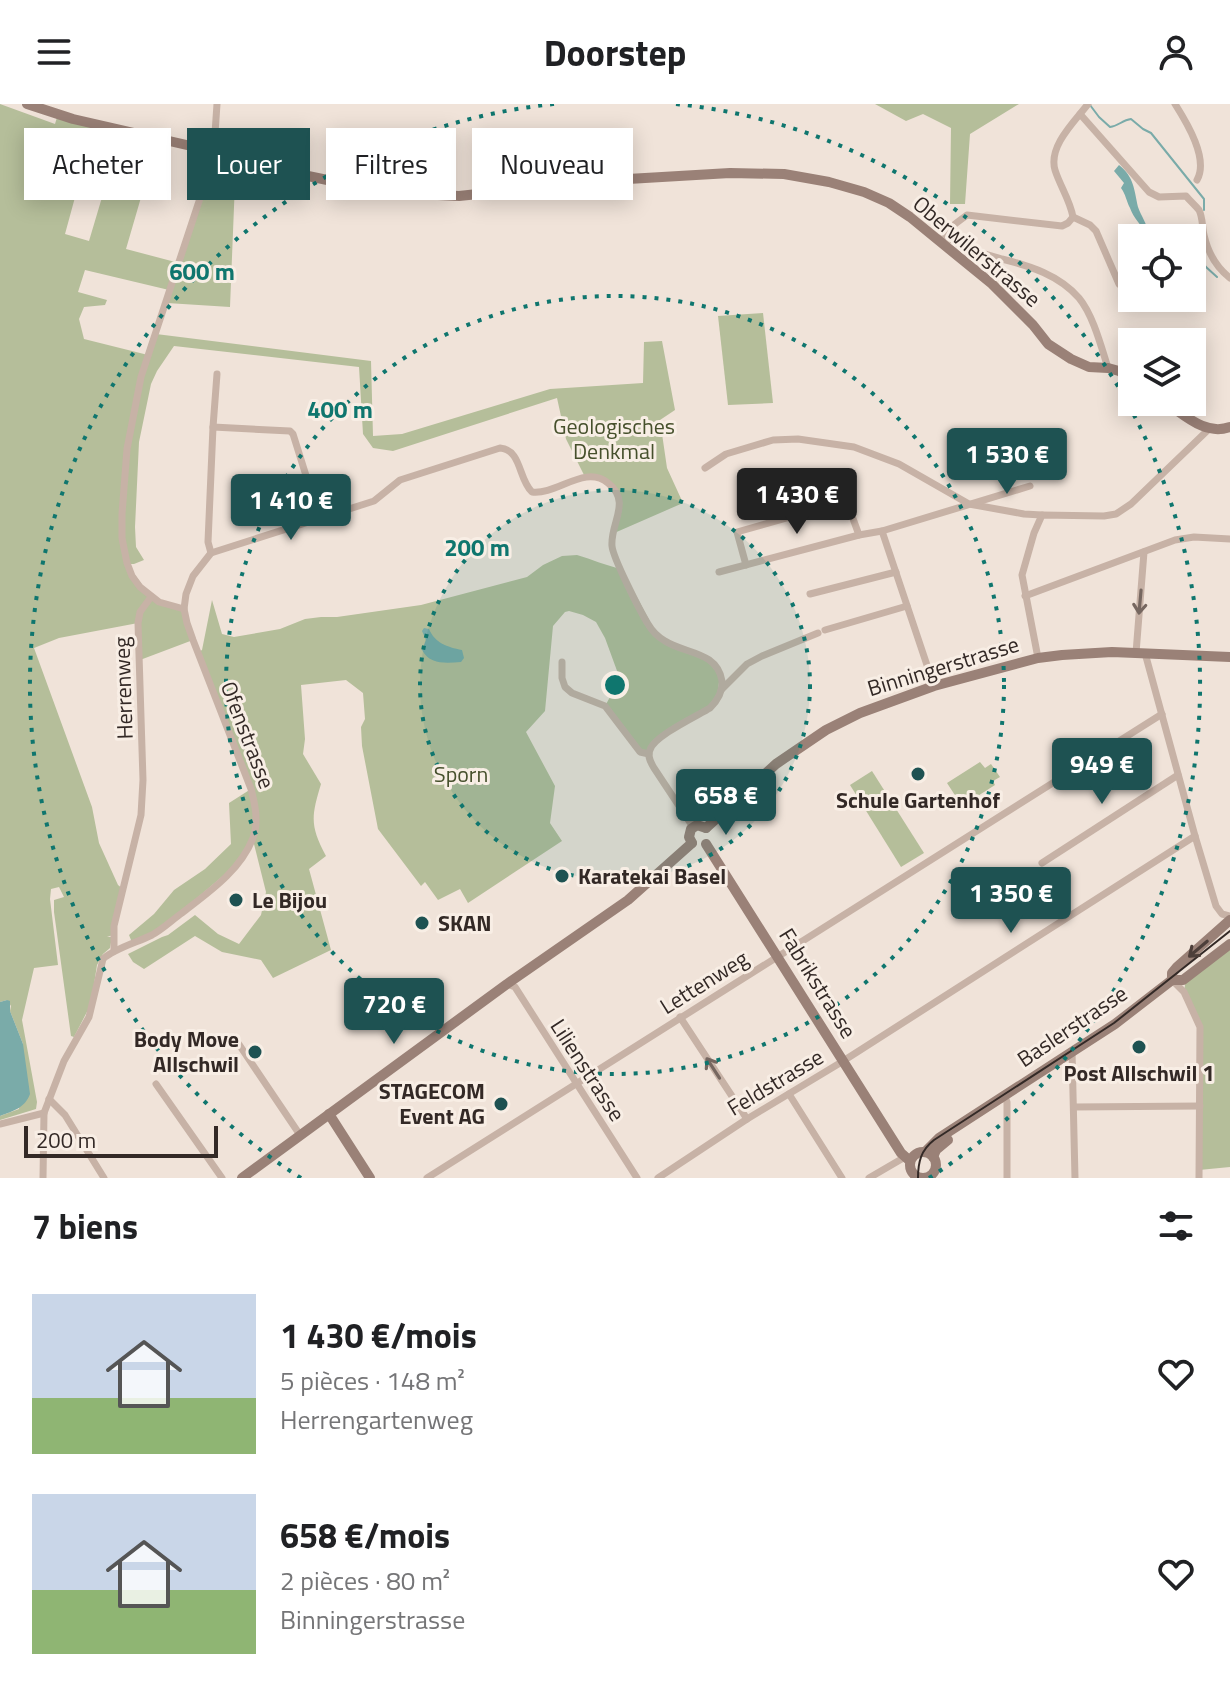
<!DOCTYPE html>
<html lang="fr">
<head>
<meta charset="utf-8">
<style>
	body { margin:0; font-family:"Titillium Web",sans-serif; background:#f6f6f6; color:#202124; height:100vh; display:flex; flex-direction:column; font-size:30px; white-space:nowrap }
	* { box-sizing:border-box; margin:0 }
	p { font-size:26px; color:#757577 }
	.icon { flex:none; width:44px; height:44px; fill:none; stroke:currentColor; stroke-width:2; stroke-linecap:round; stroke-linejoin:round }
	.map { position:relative; height:1074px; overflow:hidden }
	.side { display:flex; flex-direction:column; background:#fff; flex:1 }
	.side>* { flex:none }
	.banner { position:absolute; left:24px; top:24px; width:800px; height:72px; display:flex; gap:16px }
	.controls { position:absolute; left:1118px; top:120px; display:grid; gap:16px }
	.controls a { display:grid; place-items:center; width:88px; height:88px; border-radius:0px; background:#fff; box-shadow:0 4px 20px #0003; font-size:40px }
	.scale { position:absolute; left:24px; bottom:20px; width:194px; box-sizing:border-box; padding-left:8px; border:4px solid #332926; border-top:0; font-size:22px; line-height:28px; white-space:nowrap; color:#332926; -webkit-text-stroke:6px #f8eee5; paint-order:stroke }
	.price { position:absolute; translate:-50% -68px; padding:0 18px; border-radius:8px; background:#1e5252; color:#fff; font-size:26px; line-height:52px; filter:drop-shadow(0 2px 4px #0008) }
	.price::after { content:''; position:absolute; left:50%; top:48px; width:24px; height:18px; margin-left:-12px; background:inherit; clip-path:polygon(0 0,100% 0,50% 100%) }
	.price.active { background:#222; color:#fff }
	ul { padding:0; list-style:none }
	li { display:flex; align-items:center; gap:24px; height:200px; padding:0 32px }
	li span { display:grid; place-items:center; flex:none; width:224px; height:160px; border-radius:0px; color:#555 }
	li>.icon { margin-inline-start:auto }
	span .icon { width:96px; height:96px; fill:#fffc; stroke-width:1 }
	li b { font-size:34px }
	h2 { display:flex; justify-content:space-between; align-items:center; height:96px; padding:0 32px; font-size:34px }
	.chip { padding:0 28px; border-radius:0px; background:#fff; box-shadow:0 4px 20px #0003; font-size:28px; line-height:72px }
	.chip.active { background:#1e5252; color:#fff }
	header { display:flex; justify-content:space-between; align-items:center; height:104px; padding:0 32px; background:#fff; font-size:36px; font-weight:700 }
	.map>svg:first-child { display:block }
</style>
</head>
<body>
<header><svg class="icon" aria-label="menu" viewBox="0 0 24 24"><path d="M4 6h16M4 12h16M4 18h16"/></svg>Doorstep<svg class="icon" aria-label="person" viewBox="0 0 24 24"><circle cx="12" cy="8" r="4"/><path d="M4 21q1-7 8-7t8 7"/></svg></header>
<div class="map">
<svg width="1230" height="1074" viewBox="0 0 1230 1074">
	<rect width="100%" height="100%" fill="#f0e3d9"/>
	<g fill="#b5be9a">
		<polygon points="0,0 55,20 58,10 95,20 65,130 89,137 122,26 158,35 126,145 179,159 214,47 236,53 230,203 167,199 169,186 85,166 78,188 107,196 105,201 84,203 79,215 84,235 148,251 156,230 371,257 373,332 402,330 550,285 643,279 644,238 662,237 675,306 660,316 667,364 683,399 612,430 621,397 608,379 585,373 566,335 557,294 393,347 373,344 363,330 359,263 174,242 157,267 151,280 139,338 135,423 136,443 144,456 134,460 127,460 151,493 184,505 193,536 140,556 138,519 59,534 34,544 92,703 99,739 118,781 123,785 113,831 107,833 112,833 110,844 103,850 97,861 91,900 74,933 71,932 54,808 54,796 64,793 59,783 51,785 50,795 58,861 34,864 22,916 37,998 36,1005 0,1016 0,1012 19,1005 23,940 10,907 11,902 7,896 0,898"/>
		<polygon points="875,0 1019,0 970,30 965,100 950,100 951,24 923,10 906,17"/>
		<polygon points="763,209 773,299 728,301 718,212"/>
		<path d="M 577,451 C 592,455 606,462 622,465 L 657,531 L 709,555 L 720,569 L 717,597 L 655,637 L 649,650 L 640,648 L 605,602 L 620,575 L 605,534 L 596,518 L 583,511 L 569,507 L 565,508 L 553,522 L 545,607 L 526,628 L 555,682 L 550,719 L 562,737 L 468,799 L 460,785 L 438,796 L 425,778 L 421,782 L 378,725 L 362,642 L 361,623 L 365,615 L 363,589 L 346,576 L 301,581 L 305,635 L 303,650 L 321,680 C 311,713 310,722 326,752 L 309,765 L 331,846 L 273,874 L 261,856 L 222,848 L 195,832 L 144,865 L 133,858 L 128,850 L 162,833 L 168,831 L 195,811 L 218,830 L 239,840 L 261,811 L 266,788 L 253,736 L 237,760 L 157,828 L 133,841 L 129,831 L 154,810 L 174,786 L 205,765 L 231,740 L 229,699 L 251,685 L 198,548 L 202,546 L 212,496 L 222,530 L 234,533 L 280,525 L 305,515 L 321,513 L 337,513 L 421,501 L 527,473 L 543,461 L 562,452 Z"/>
		<polygon points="980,658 985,664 991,660 1000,673 993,677 995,681 962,702 947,679"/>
		<polygon points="872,667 924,749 901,763 850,681"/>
		<polygon points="1230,840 1230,1063 1199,1066 1200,923 1184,888 1186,874"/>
	</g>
	<g fill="#7aaba9">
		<path d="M 1119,61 C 1134,73 1134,85 1138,103 C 1141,112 1147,119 1148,129 C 1141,122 1133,113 1130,104 C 1126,96 1126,91 1121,84 L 1124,79 L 1114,67 Z"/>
		<path d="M 424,524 L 429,525 C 435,539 447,543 462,546 L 464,554 L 461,558 C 446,559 430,561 422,546 L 426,536 L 422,527 Z"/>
		<path d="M 7,896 L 10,897 L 10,907 L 23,940 L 30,990 C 25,1004 13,1007 0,1012 L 0,898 Z"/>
	</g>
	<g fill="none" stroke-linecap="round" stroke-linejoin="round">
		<g stroke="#7aaba9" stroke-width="2">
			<path d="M 1090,1 L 1099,13 L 1110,23 C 1119,22 1122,16 1131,15 L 1143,25 L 1151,29 L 1204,95 L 1204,106"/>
			<polyline points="1148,129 1150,134"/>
			<polyline points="1192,152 1198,151 1206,163 1217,173"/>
		</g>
		<g stroke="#c7b2a6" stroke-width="7">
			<path d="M 1175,0 C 1187,19 1209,55 1197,76"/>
			<path d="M 1080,10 L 1149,88 L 1159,93 L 1186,92 C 1190,97 1195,101 1199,106 C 1203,114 1202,123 1204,131 C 1208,149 1216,163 1230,174"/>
			<polyline points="1073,113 1090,121 1096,127 1119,180"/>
			<path d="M 944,131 C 964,145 978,148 1002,155 C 1030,162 1059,171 1079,194 C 1093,211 1101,242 1108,264"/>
			<path d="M 939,136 L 955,120 L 967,111 L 1062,122 L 1068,119 L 1073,113 C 1070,96 1060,82 1055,66 C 1048,42 1075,17 1088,0"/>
			<polyline points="1152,233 1166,233 1166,238"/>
			<polyline points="213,323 217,270"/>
			<polyline points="705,364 726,350 773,336 798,335 854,343 899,360 969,400 1024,410 1042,411"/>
			<polyline points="882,427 934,582"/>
			<polyline points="211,449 208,438 213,323 290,327 293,330 319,413"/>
			<polyline points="746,461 737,428 843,398 848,401 859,431"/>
			<polyline points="719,468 859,431 882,427 1030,382"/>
			<polyline points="810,490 896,468"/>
			<polyline points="1025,492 1175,436 1194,433 1230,435"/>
			<polyline points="184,505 159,498 140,483 132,472 127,459 122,434 122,410 127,345 141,273 207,73 214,44 217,0"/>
			<polyline points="825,526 907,502"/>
			<polyline points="1136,549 1144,448"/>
			<polyline points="1145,549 1195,732 1216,802 1222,810 1230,812"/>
			<polyline points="1038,554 1022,471 1034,429 1042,411 1104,412 1116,410 1131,400 1209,325"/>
			<polyline points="562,558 562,574 565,583 572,589 605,602 640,648 649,650"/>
			<polyline points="721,586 747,560 762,552 818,529"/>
			<polyline points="1042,759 1178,671"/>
			<polyline points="114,847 114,822 141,711 143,676 138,519 140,508 151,493"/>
			<polyline points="1172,876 1184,888 1200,923 1199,1074"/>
			<polyline points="507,880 515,883 637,1074"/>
			<polyline points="680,913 747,1015"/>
			<polyline points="234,933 300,1031"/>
			<polyline points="1072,947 1075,1074"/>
			<polyline points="156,980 222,1074"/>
			<polyline points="789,990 842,1074"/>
			<polyline points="49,995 65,1011 104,1074"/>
			<polyline points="1002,995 1005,993 1007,998 1007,1074"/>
			<polyline points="1074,1003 1200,1002"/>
			<polyline points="0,1020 44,1009"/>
			<path d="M 43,1074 L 44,1009 L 64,957 L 89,913 L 103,855 C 113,845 138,838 152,831 C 163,825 172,816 182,809 C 209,788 240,767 253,734 C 259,718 255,700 251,685 L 193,536 L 187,519 L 184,505 L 186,490 L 193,472 L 211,449 L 374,397 L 400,376 L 500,344 C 522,346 518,375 532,388 C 557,391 585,360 608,379 C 632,398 610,419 612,442 C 613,454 640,507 648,520 C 652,527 658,533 665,537 C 685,550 717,547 722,577 C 723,588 717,597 710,604 C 697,612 654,632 650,646 C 647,652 651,659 654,664 L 693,723"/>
			<polyline points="427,1074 1162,610"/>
			<polyline points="658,1074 747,1015 840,959 1195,732"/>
			<polyline points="869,1074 905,1053"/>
		</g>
		<g stroke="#9a8177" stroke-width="10">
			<polyline points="27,0 73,15 213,47 308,72 371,85 417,90 459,92 611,76 730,69 784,70 829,78 864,88 889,99 910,113 992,180 1033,221 1048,240 1071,255 1089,263 1108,264 1119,267 1132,275"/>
			<path d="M 1165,298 C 1185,311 1205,332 1230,323"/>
			<polyline points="706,724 776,660 826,626 860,609 934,582 1038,554 1062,551 1112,548 1230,553"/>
			<polyline points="692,739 689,733 691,725 697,721 706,724"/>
			<polyline points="706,740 901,1049 910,1057"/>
			<polyline points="1172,876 1183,876 1230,840"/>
			<polyline points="329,1010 370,1074"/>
			<polyline points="925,1048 939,1034 1115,920 1172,876 1172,869 1177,863 1230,816"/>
			<circle cx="923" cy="1061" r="13"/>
			<polyline points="933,1053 936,1046 948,1036"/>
			<polyline points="242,1074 507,880 628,796 692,739"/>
		</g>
		<path stroke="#332926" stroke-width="2" d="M 918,1074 C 918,1058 921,1046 934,1036 L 1114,919 L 1230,827"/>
	</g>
	<defs><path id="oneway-shaft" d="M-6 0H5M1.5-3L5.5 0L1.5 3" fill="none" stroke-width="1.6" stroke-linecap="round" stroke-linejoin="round" transform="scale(2)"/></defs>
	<g stroke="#766760">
		<use href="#oneway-shaft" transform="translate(1140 498) rotate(95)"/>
		<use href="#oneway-shaft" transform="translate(713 964) rotate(-123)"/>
	</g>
	<use stroke="#4d3f3a" href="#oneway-shaft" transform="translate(1198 845) rotate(140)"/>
	<circle cx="615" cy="581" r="195" fill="#0f766e" fill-opacity=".12"/>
	<g fill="none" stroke="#0f766e" stroke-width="4" stroke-dasharray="4 8">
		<circle cx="615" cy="581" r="195"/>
		<circle cx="615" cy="581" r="389"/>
		<path d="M301 1074A584 584 0 0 1 554 0M676 0A584 584 0 0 1 929 1074"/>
	</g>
	<g fill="#1e5252" stroke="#f8eee5" stroke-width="3">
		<circle cx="918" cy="670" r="8"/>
		<circle cx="562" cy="772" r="8"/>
		<circle cx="236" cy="796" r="8"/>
		<circle cx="422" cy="819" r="8"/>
		<circle cx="1139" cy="943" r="8"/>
		<circle cx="255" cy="948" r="8"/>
		<circle cx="501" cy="1000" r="8"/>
	</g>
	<g text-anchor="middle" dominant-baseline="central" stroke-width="6" stroke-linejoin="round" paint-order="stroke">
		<g font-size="22" fill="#332926" stroke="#f8eee5">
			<text transform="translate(977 147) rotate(40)">Oberwilerstrasse</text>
			<text transform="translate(943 562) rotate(-17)">Binningerstrasse</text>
			<text transform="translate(123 584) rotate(-92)">Herrenweg</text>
			<text transform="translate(248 631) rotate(69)">Ofenstrasse</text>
			<text transform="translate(704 878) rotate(-32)">Lettenweg</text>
			<text transform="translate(818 879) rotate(58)">Fabrikstrasse</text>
			<text transform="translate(1072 922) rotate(-34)">Baslerstrasse</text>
			<text transform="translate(588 966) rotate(57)">Lilienstrasse</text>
			<text transform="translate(775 978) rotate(-31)">Feldstrasse</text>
		</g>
		<g font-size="22" fill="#46502c" stroke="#f8eee5">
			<text x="614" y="322">Geologisches<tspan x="614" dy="25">Denkmal</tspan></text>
			<text x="461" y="670">Sporn</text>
		</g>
		<g font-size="22" font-weight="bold" fill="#332926" stroke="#f8eee5" text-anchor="start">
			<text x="918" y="696" text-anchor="middle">Schule Gartenhof</text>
			<text x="578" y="772">Karatekai Basel</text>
			<text x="252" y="796">Le Bijou</text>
			<text x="438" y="819">SKAN</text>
			<text x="239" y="935" text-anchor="end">Body Move<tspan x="239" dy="25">Allschwil</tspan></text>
			<text x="1139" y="969" text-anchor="middle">Post Allschwil 1</text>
			<text x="485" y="987" text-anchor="end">STAGECOM<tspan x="485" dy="25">Event AG</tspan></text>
		</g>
	</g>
	<circle cx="615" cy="581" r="12" fill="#0f766e" stroke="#f8eee5" stroke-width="4"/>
	<g font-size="24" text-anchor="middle" font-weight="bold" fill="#0f766e" stroke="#f8eee5" stroke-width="6" stroke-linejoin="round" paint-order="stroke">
		<text x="202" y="176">600 m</text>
		<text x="340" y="314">400 m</text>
		<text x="477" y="452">200 m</text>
	</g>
</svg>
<div class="controls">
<a><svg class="icon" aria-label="locate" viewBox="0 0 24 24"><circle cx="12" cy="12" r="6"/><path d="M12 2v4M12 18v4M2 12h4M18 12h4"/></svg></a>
<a><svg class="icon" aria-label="layers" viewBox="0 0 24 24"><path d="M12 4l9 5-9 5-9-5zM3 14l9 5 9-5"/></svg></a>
</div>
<div class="scale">200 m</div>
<b class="price" style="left:1007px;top:392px">1 530 €</b>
<b class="price active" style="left:797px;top:432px">1 430 €</b>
<b class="price" style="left:291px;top:438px">1 410 €</b>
<b class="price" style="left:1102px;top:702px">949 €</b>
<b class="price" style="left:726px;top:733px">658 €</b>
<b class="price" style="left:1011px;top:831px">1 350 €</b>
<b class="price" style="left:394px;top:942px">720 €</b>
<div class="banner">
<a class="chip">Acheter</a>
<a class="chip active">Louer</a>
<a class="chip">Filtres</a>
<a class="chip">Nouveau</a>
</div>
</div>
<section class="side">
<h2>7 biens<svg class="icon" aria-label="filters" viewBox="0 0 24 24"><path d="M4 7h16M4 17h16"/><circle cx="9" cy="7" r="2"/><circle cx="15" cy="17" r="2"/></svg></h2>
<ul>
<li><span style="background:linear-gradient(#c9d6e8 65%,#8fb573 0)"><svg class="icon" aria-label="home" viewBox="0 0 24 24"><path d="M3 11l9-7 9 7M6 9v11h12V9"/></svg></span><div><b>1 430 €/mois</b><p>5 pièces · 148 m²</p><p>Herrengartenweg</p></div><svg class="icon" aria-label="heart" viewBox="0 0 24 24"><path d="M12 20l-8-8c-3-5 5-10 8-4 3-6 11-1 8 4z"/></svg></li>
<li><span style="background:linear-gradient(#c9d6e8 60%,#8fb573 0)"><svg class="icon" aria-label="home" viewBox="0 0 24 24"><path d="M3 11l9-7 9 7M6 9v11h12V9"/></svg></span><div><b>658 €/mois</b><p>2 pièces · 80 m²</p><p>Binningerstrasse</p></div><svg class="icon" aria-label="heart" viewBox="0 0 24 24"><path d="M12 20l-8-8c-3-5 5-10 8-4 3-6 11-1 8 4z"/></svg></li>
</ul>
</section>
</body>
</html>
